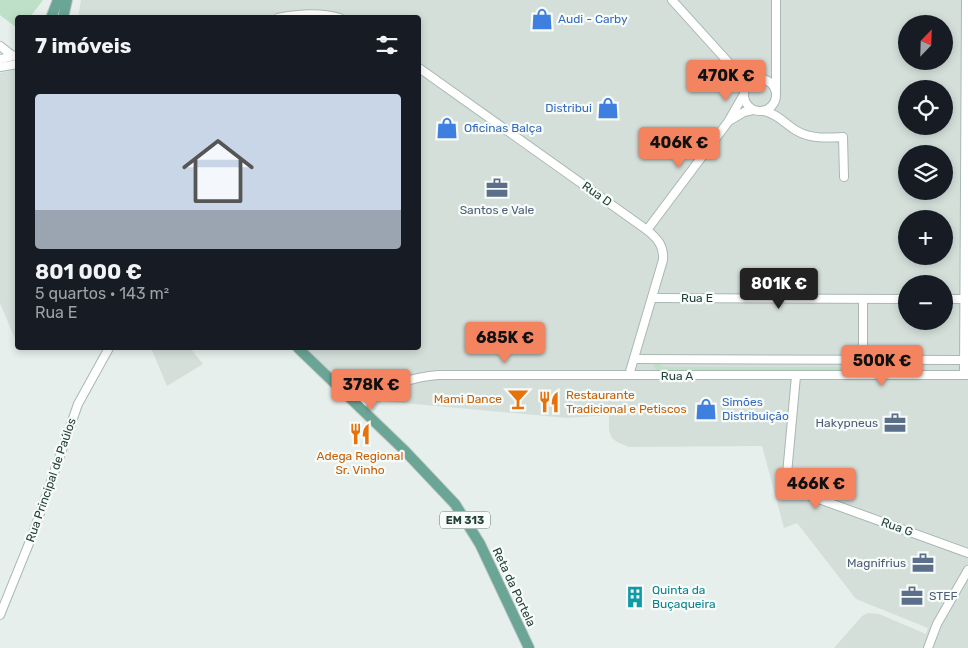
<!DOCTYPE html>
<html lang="pt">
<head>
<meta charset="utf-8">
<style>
	body { margin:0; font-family:Rubik,sans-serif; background:#20242c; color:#f1f3f6; height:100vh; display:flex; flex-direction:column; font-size:19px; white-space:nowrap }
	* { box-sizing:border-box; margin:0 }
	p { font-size:16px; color:#9ea1a6 }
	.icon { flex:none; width:28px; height:28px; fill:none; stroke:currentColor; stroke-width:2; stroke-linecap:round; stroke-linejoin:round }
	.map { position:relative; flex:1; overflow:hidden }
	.drawer { position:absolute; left:15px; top:15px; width:406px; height:335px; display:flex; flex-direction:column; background:#171b24; border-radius:5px; box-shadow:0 2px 8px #0003 }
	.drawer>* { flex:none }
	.needle { width:32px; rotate:23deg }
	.fabs { position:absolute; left:898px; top:15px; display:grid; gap:10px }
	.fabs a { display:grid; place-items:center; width:55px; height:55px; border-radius:50%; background:#171b24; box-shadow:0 2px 8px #0003; font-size:25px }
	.price { position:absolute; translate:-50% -42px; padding:0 11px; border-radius:5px; background:#f4845f; color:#111; font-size:16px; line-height:32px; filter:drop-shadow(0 1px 2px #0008) }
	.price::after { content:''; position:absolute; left:50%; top:30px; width:15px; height:11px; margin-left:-8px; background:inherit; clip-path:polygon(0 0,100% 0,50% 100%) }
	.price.current { background:#222; color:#fff }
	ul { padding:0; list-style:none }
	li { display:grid; align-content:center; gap:10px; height:265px; padding:0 20px }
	li span { display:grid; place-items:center; height:155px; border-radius:5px; color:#555 }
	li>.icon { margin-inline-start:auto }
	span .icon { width:90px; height:90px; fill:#fffc; stroke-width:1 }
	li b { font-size:21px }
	h2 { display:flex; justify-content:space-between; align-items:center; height:60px; padding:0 20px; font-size:21px }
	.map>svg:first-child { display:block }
</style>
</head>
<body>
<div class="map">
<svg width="968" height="648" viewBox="0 0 968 648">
	<rect width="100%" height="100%" fill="#e6efeb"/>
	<g fill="#d4dfda" fill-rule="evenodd">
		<path d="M 81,0 L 968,0 L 968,648 L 834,648 L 862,616 L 868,613 L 879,614 L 926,634 L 928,628 L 856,599 L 797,523 L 784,528 L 762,446 L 629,447 L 617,442 L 612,438 L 609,430 L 609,415 L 567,418 L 382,401 L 373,412 L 306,348 L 419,348 L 419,18 L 78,18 ZM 906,24 L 944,24 L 944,61 L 906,61 ZM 906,89 L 944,89 L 944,126 L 906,126 ZM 906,154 L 944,154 L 944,191 L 906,191 ZM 906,219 L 944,219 L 944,256 L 906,256 ZM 906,284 L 944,284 L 944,321 L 906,321 Z"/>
		<polygon points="17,69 18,340 16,341 0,303 0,73"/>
		<polygon points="151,348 190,348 203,364 167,386"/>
	</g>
	<g fill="#bfe0c8">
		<polygon points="0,0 43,0 30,17 18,18 17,28 0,15"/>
		<polygon points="657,362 663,367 848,367 851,362 855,364 856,367 852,370 656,370 653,366"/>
	</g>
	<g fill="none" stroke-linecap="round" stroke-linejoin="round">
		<g stroke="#a8b8b2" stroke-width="10">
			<g id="minor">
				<polyline points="672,0 738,73 745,89"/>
				<path d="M 278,18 C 298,14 319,12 340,18"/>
				<polyline points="0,46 13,56"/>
				<polyline points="0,59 18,55"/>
				<polyline points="0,67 18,64"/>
				<path d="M 419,68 L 647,230 C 658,239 664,246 663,260 L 629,375"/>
				<circle cx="760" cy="95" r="16"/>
				<polyline points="776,90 776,0"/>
				<path d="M 764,111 C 778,114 785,124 797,131 C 811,139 827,138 843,137 L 844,177"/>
				<polyline points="729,121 744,112 753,110"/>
				<polyline points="647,230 728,122 744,94"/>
				<polyline points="652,298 906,299"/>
				<polyline points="944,299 964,299"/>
				<polyline points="634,359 967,360"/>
				<polyline points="863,375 863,299"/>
				<polyline points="964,375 966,0"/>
				<path d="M 796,376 L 787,474 C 787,486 795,490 805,494 L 968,553"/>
				<path d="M 340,388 C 361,396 379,389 399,383 C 412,379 425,376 438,375 L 968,375"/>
				<polyline points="356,404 368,401 380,390"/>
				<polyline points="0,615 32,536 78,404 109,348"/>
				<polyline points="928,648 937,624 968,570"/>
			</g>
		</g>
		<g stroke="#c2cac8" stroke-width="12">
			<g id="major">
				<polyline points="51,18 58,0"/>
				<polyline points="63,18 67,0"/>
				<polyline points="298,348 404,450 455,504 480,544 529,648"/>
			</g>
		</g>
		<use href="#minor" stroke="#fff" stroke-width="8"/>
		<use href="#major" stroke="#6aa596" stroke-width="10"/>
	</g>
	<defs>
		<g id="shop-bare" transform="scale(1.725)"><path d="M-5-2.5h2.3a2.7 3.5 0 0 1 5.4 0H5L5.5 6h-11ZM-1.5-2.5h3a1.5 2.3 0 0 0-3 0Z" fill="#3f7fe0" stroke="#f7fbf9" stroke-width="2.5" paint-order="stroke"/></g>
		<g id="office-bare" transform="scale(1.725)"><path d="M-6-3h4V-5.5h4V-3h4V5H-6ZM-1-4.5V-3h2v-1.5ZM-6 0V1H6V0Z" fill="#5c6f8a" stroke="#f7fbf9" stroke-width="2.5" paint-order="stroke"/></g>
		<g id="bar-bare" transform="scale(1.725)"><path d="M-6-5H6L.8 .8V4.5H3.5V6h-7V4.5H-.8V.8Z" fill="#e8710a" stroke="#f7fbf9" stroke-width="2.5" paint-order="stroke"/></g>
		<g id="restaurant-bare" transform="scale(1.725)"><path d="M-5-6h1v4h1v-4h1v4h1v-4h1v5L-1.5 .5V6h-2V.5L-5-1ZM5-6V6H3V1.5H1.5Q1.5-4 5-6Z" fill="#e8710a" stroke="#f7fbf9" stroke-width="2.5" paint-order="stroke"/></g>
		<g id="building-bare" transform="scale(1.725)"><path d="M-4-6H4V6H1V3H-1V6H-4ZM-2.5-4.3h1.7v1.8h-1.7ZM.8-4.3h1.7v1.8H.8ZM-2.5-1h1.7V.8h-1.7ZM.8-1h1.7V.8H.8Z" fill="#0f9aa8" stroke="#f7fbf9" stroke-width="2.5" paint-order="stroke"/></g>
	</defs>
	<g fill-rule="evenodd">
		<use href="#shop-bare" x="542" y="19"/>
		<use href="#shop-bare" x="608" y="108"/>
		<use href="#shop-bare" x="447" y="128"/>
		<use href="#office-bare" x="497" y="188"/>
		<use href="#bar-bare" x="518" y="399"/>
		<use href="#restaurant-bare" x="549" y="402"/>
		<use href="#shop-bare" x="706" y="409"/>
		<use href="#office-bare" x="895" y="423"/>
		<use href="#restaurant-bare" x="360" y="434"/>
		<use href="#office-bare" x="923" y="563"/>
		<use href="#office-bare" x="912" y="596"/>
		<use href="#building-bare" x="635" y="597"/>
	</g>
	<g text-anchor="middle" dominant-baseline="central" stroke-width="4.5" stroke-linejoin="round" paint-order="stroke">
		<rect fill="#f7fbf9" stroke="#637a73" stroke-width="1" x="440" y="511.5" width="50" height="17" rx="4"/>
		<g font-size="11" font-weight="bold" fill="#24423a">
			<text x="465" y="520">EM 313</text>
		</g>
		<g font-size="12" fill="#366cbe" stroke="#f7fbf9" text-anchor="start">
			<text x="558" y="19">Audi - Carby</text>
			<text x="592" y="108" text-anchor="end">Distribui</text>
			<text x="464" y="128">Oficinas Balça</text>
			<text x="722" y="402">Simões<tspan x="722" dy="14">Distribuição</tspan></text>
		</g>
		<g font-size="12" fill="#24423a" stroke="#f7fbf9">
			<text transform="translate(597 194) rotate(35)">Rua D</text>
			<text x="697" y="298">Rua E</text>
			<text x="677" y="376">Rua A</text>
			<text transform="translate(51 480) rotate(-71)">Rua Principal de Paúlos</text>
			<text transform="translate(897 527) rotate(20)">Rua G</text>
			<text transform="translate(514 587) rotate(65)">Reta da Portela</text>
		</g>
		<g font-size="12" fill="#4e5e75" stroke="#f7fbf9" text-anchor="end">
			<text x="497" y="210" text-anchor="middle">Santos e Vale</text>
			<text x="878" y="423">Hakypneus</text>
			<text x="906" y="563">Magnifrius</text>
			<text x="929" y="596" text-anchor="start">STEF</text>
		</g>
		<g font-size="12" fill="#c56008" stroke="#f7fbf9" text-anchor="start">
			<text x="566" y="395">Restaurante<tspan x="566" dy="14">Tradicional e Petiscos</tspan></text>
			<text x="502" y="399" text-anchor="end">Mami Dance</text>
			<text x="360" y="456" text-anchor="middle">Adega Regional<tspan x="360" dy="14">Sr. Vinho</tspan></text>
		</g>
		<g font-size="12" fill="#0d838f" stroke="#f7fbf9" text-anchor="start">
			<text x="652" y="590">Quinta da<tspan x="652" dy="14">Buçaqueira</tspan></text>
		</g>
	</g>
</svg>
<div class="fabs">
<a><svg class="needle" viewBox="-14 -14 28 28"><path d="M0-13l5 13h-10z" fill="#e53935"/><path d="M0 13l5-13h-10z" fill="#9ea1a6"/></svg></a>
<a><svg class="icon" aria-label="locate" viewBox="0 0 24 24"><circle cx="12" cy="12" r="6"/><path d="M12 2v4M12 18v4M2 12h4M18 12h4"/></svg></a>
<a><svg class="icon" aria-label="layers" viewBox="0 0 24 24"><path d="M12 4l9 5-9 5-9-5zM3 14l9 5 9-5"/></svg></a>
<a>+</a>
<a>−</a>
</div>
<b class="price" style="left:726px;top:102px">470K €</b>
<b class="price" style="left:679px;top:169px">406K €</b>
<b class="price current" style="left:779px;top:310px">801K €</b>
<b class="price" style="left:505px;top:364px">685K €</b>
<b class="price" style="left:882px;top:387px">500K €</b>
<b class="price" style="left:371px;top:411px">378K €</b>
<b class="price" style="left:816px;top:510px">466K €</b>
<section class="drawer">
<h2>7 imóveis<svg class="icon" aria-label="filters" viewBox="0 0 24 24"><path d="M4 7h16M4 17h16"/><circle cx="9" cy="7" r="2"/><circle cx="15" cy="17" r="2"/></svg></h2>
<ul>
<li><span style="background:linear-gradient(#c9d6e8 75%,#9aa5b1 0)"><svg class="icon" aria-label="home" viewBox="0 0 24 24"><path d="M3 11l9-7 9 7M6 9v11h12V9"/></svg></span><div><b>801 000 €</b><p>5 quartos · 143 m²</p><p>Rua E</p></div></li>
</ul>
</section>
</div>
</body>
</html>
